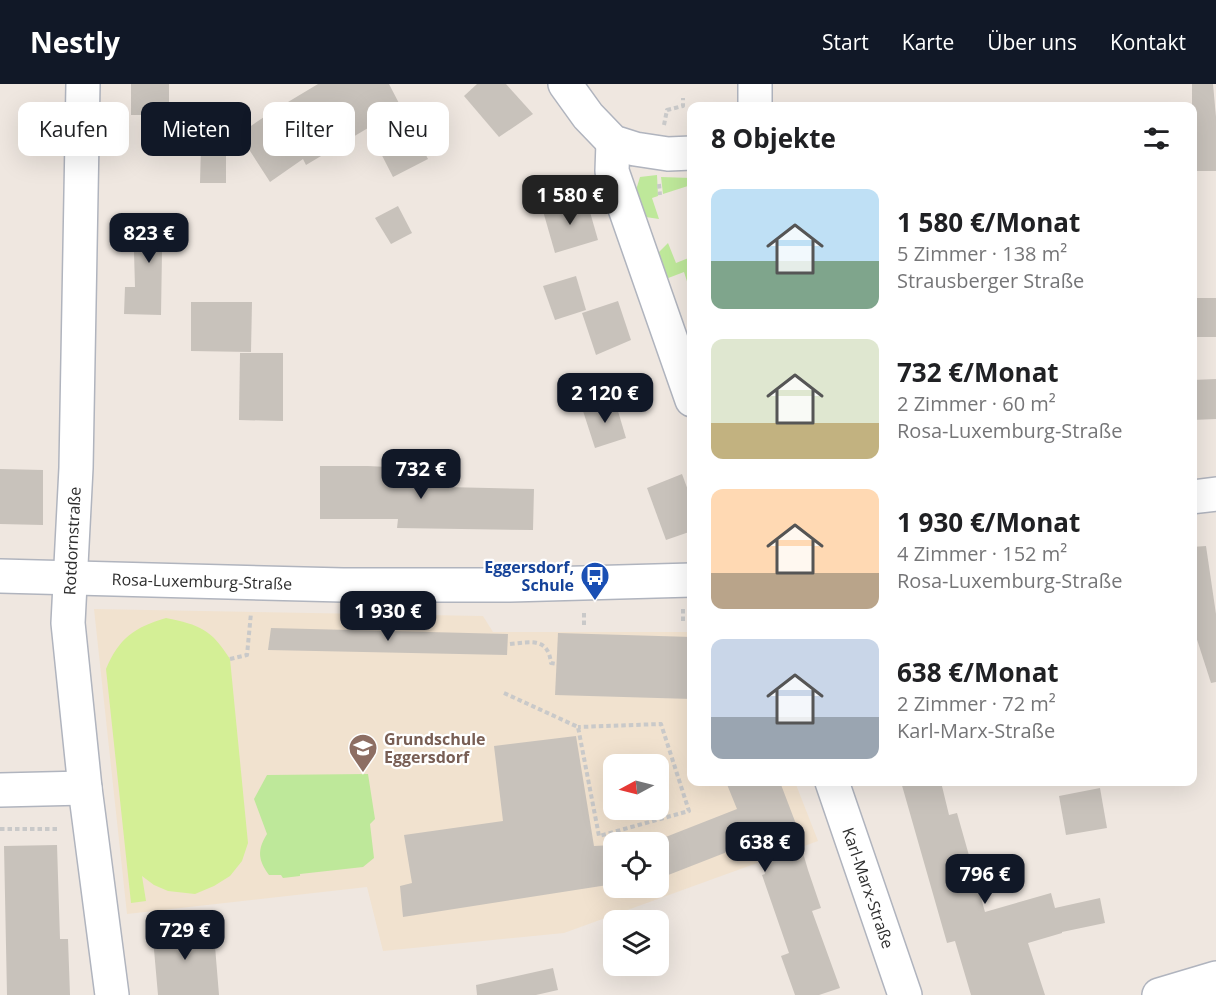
<!DOCTYPE html>
<html lang="de">
<head>
<meta charset="utf-8">
<style>
	body { margin:0; font-family:"Open Sans",sans-serif; background:#f6f6f6; color:#202124; height:100vh; display:flex; flex-direction:column; font-size:22px; white-space:nowrap }
	* { box-sizing:border-box; margin:0 }
	p { font-size:20px; color:#757577 }
	.icon { flex:none; width:33px; height:33px; fill:none; stroke:currentColor; stroke-width:2; stroke-linecap:round; stroke-linejoin:round }
	.map { position:relative; flex:1; overflow:hidden }
	.panel { position:absolute; left:687px; top:18px; width:510px; height:684px; display:flex; flex-direction:column; background:#fff; border-radius:12px; box-shadow:0 6px 24px #0002 }
	.panel>* { flex:none }
	.top-card { position:absolute; left:18px; top:18px; width:570px; height:54px; display:flex; gap:12px }
	.needle { width:39px; rotate:263deg }
	.buttons { position:absolute; left:603px; top:670px; display:grid; gap:12px }
	.buttons a { display:grid; place-items:center; width:66px; height:66px; border-radius:12px; background:#fff; box-shadow:0 6px 24px #0002; font-size:30px }
	.price { position:absolute; translate:-50% -51px; padding:0 14px; border-radius:12px; background:#111827; color:#fff; font-size:20px; line-height:39px; filter:drop-shadow(0 2px 3px #0008) }
	.price::after { content:''; position:absolute; left:50%; top:36px; width:18px; height:14px; margin-left:-9px; background:inherit; clip-path:polygon(0 0,100% 0,50% 100%) }
	.price.on { background:#222; color:#fff }
	ul { padding:0; list-style:none }
	li { display:flex; align-items:center; gap:18px; height:150px; padding:0 24px }
	li span { display:grid; place-items:center; flex:none; width:168px; height:120px; border-radius:12px; color:#555 }
	li>.icon { margin-inline-start:auto }
	span .icon { width:72px; height:72px; fill:#fffc; stroke-width:1 }
	li b { font-size:26px }
	h2 { display:flex; justify-content:space-between; align-items:center; height:72px; padding:0 24px; font-size:26px }
	.tag { padding:0 21px; border-radius:12px; background:#fff; box-shadow:0 6px 24px #0002; font-size:21px; line-height:54px }
	.tag.on { background:#111827; color:#fff }
	header { display:flex; align-items:center; gap:36px; box-sizing:border-box; height:84px; padding:0 30px; background:#111827; color:#fff }
	header strong { font-size:28px }
	nav { display:flex; gap:33px; margin-inline-start:auto; font-size:21px }
	.map>svg:first-child { display:block }
</style>
</head>
<body>
<header>
<strong>Nestly</strong>
<nav><a>Start</a><a>Karte</a><a>Über uns</a><a>Kontakt</a></nav>
</header>
<div class="map">
<svg width="1216" height="911" viewBox="0 0 1216 911">
	<rect width="100%" height="100%" fill="#efe7e0"/>
	<path fill="#f1e2cf" fill-rule="evenodd" d="M 94,525 L 483,532 L 493,548 L 691,548 L 692,698 L 795,698 L 818,757 L 564,849 L 383,867 L 367,803 L 127,830 ZM 614,681 L 658,681 L 658,726 L 614,726 ZM 614,759 L 658,759 L 658,804 L 614,804 Z"/>
	<g fill="#bee89a">
		<polygon points="657,91 658,112 652,114 659,135 639,132 633,116 640,93"/>
		<polygon points="661,93 691,94 691,101 663,110"/>
		<polygon points="668,159 676,179 691,173 691,210 684,188 663,196 652,175"/>
		<path d="M 368,690 L 375,735 L 370,740 L 374,774 L 363,783 L 300,790 L 300,792 L 283,794 L 281,791 L 269,791 C 258,776 257,766 267,750 L 254,715 L 267,691 Z"/>
	</g>
	<path fill="#d4ef96" d="M 166,534 C 200,541 211,545 230,575 L 248,759 L 242,777 L 230,792 L 214,802 L 195,810 L 168,807 L 154,801 L 142,792 L 146,817 L 131,819 L 106,585 C 119,554 135,543 166,534 Z"/>
	<g fill="#c8c2bb">
		<rect x="131" y="0" width="38" height="31"/>
		<polygon points="318,0 389,0 428,75 393,93 368,44 306,81 303,75 270,98 239,50 273,27"/>
		<polygon points="477,0 506,0 533,30 499,53 464,12"/>
		<polygon points="1192,0 1213,0 1216,33 1216,87 1192,87"/>
		<polygon points="201,61 226,62 226,99 200,99"/>
		<polygon points="586,114 598,156 555,169 543,127"/>
		<polygon points="398,122 412,149 391,160 375,134"/>
		<polygon points="133,132 174,132 174,167 162,167 161,231 124,230 125,203 135,203"/>
		<polygon points="576,192 586,226 555,236 543,202"/>
		<rect x="1192" y="214" width="24" height="39"/>
		<polygon points="618,217 631,256 596,271 582,229"/>
		<polygon points="191,218 252,218 251,268 191,267"/>
		<polygon points="240,269 283,269 283,337 239,336"/>
		<polygon points="1216,295 1216,335 1192,336 1192,296"/>
		<polygon points="615,317 626,354 595,364 583,327"/>
		<polygon points="320,382 368,382 446,386 446,403 534,405 533,446 397,444 398,435 320,435"/>
		<polygon points="0,385 43,386 43,441 0,440"/>
		<polygon points="682,390 692,417 692,447 666,456 647,404"/>
		<polygon points="1206,462 1216,530 1216,598 1211,599 1192,540 1192,463"/>
		<polygon points="271,544 508,550 507,571 268,566"/>
		<polygon points="558,549 692,553 692,615 555,611"/>
		<polygon points="576,652 594,762 614,761 614,800 403,833 400,802 412,799 404,751 503,737 494,662"/>
		<polygon points="726,698 780,698 796,740 795,741 808,786 821,824 812,827 840,904 819,911 795,911 781,872 789,869 762,791 765,790 761,775 750,777 745,761 658,795 658,756 737,725"/>
		<polygon points="901,698 941,698 949,731 957,729 985,828 1051,809 1055,824 1100,814 1105,839 1062,848 1062,849 1028,859 1045,911 971,911 955,857 947,859"/>
		<polygon points="1100,704 1107,744 1066,751 1059,712"/>
		<polygon points="57,761 60,855 68,855 70,911 7,911 4,762"/>
		<polygon points="199,838 201,851 214,850 219,911 158,911 152,843"/>
		<polygon points="553,884 558,906 536,911 477,911 476,901"/>
	</g>
	<g fill="none" stroke-linecap="round" stroke-linejoin="round">
		<g stroke="#b0b4be" stroke-width="36">
			<g id="minor">
				<polyline points="83,0 76,384 68,539 85,704 112,911"/>
				<polyline points="565,0 588,32 613,58 635,65 668,70 692,69"/>
				<polyline points="755,22 755,0"/>
				<polyline points="613,58 612,87 614,93 692,316"/>
				<polyline points="1192,413 1216,410"/>
				<path id="s1" d="M 0,492 L 343,501 L 510,501 L 692,496"/>
				<path id="s2" d="M 832,698 L 905,911"/>
				<polyline points="0,706 85,704"/>
				<polyline points="1159,911 1216,894"/>
			</g>
		</g>
		<g stroke="#c9c9c9" stroke-width="4" stroke-dasharray="4.5 3" stroke-linecap="butt">
			<polyline points="664,41 667,26 683,22 683,14"/>
			<polyline points="659,100 660,111"/>
			<polyline points="683,525 683,539"/>
			<polyline points="584,529 584,541"/>
			<path d="M 510,560 C 530,558 548,553 551,579 L 557,580"/>
			<polyline points="230,575 247,571 251,529"/>
			<polyline points="504,609 578,643 599,752 689,727 661,640 578,643"/>
			<polyline points="0,745 60,745"/>
		</g>
		<use href="#minor" stroke="#fff" stroke-width="33"/>
	</g>
	<defs>
		<g id="bus-pin" transform="scale(1.5)"><path d="M0 17L-7.5 6A9.5 9.5 0 1 1 7.5 6Z" fill="#1a4fb4" stroke="#fff"/><path d="M-5-6H5V4H4V6H2V4H-2V6H-4V4H-5ZM-3.5-4V0h7V-4ZM-3.5 1.2v1.5H-2V1.2ZM2 1.2v1.5H3.5V1.2Z" fill="#fff"/></g>
		<g id="school-pin" transform="scale(1.5)"><path d="M0 17L-7.5 6A9.5 9.5 0 1 1 7.5 6Z" fill="#8d6e63" stroke="#fff"/><path d="M0-5L7-2L0 1L-7-2ZM-4 1L0 2.5L4 1V4Q0 6-4 4Z" fill="#fff"/></g>
	</defs>
	<g fill-rule="evenodd">
		<use href="#bus-pin" x="595" y="492"/>
		<use href="#school-pin" x="363" y="664"/>
	</g>
	<g text-anchor="middle" dominant-baseline="central" stroke-width="4.5" stroke-linejoin="round" paint-order="stroke">
		<g font-size="16" fill="#2e2e2e" stroke="#fff">
			<text transform="translate(72 457) rotate(-87)">Rotdornstraße</text>
			<text stroke="none"><textPath href="#s1" startOffset="202">Rosa-Luxemburg-Straße</textPath></text>
			<text stroke="none"><textPath href="#s2" startOffset="112">Karl-Marx-Straße</textPath></text>
		</g>
		<g font-size="16" font-weight="bold" fill="#164399" stroke="#fff" text-anchor="end">
			<text x="574" y="483">Eggersdorf,<tspan x="574" dy="18">Schule</tspan></text>
		</g>
		<g font-size="16" font-weight="bold" fill="#785e54" stroke="#fff" text-anchor="start">
			<text x="384" y="655">Grundschule<tspan x="384" dy="18">Eggersdorf</tspan></text>
		</g>
	</g>
</svg>
<div class="buttons">
<a><svg class="needle" viewBox="-14 -14 28 28"><path d="M0-13l5 13h-10z" fill="#e53935"/><path d="M0 13l5-13h-10z" fill="#757577"/></svg></a>
<a><svg class="icon" aria-label="locate" viewBox="0 0 24 24"><circle cx="12" cy="12" r="6"/><path d="M12 2v4M12 18v4M2 12h4M18 12h4"/></svg></a>
<a><svg class="icon" aria-label="layers" viewBox="0 0 24 24"><path d="M12 4l9 5-9 5-9-5zM3 14l9 5 9-5"/></svg></a>
</div>
<b class="price on" style="left:570px;top:142px">1 580 €</b>
<b class="price" style="left:149px;top:180px">823 €</b>
<b class="price" style="left:605px;top:340px">2 120 €</b>
<b class="price" style="left:421px;top:416px">732 €</b>
<b class="price" style="left:388px;top:558px">1 930 €</b>
<b class="price" style="left:765px;top:789px">638 €</b>
<b class="price" style="left:985px;top:821px">796 €</b>
<b class="price" style="left:185px;top:877px">729 €</b>
<div class="top-card">
<a class="tag">Kaufen</a>
<a class="tag on">Mieten</a>
<a class="tag">Filter</a>
<a class="tag">Neu</a>
</div>
<section class="panel">
<h2>8 Objekte<svg class="icon" aria-label="filters" viewBox="0 0 24 24"><path d="M4 7h16M4 17h16"/><circle cx="9" cy="7" r="2"/><circle cx="15" cy="17" r="2"/></svg></h2>
<ul>
<li><span style="background:linear-gradient(#bfe0f5 60%,#7fa58c 0)"><svg class="icon" aria-label="home" viewBox="0 0 24 24"><path d="M3 11l9-7 9 7M6 9v11h12V9"/></svg></span><div><b>1 580 €/Monat</b><p>5 Zimmer · 138 m²</p><p>Strausberger Straße</p></div></li>
<li><span style="background:linear-gradient(#dfe7d0 70%,#c2b280 0)"><svg class="icon" aria-label="home" viewBox="0 0 24 24"><path d="M3 11l9-7 9 7M6 9v11h12V9"/></svg></span><div><b>732 €/Monat</b><p>2 Zimmer · 60 m²</p><p>Rosa-Luxemburg-Straße</p></div></li>
<li><span style="background:linear-gradient(#ffd9b3 70%,#b9a48a 0)"><svg class="icon" aria-label="home" viewBox="0 0 24 24"><path d="M3 11l9-7 9 7M6 9v11h12V9"/></svg></span><div><b>1 930 €/Monat</b><p>4 Zimmer · 152 m²</p><p>Rosa-Luxemburg-Straße</p></div></li>
<li><span style="background:linear-gradient(#c9d6e8 65%,#9aa5b1 0)"><svg class="icon" aria-label="home" viewBox="0 0 24 24"><path d="M3 11l9-7 9 7M6 9v11h12V9"/></svg></span><div><b>638 €/Monat</b><p>2 Zimmer · 72 m²</p><p>Karl-Marx-Straße</p></div></li>
</ul>
</section>
</div>
</body>
</html>
